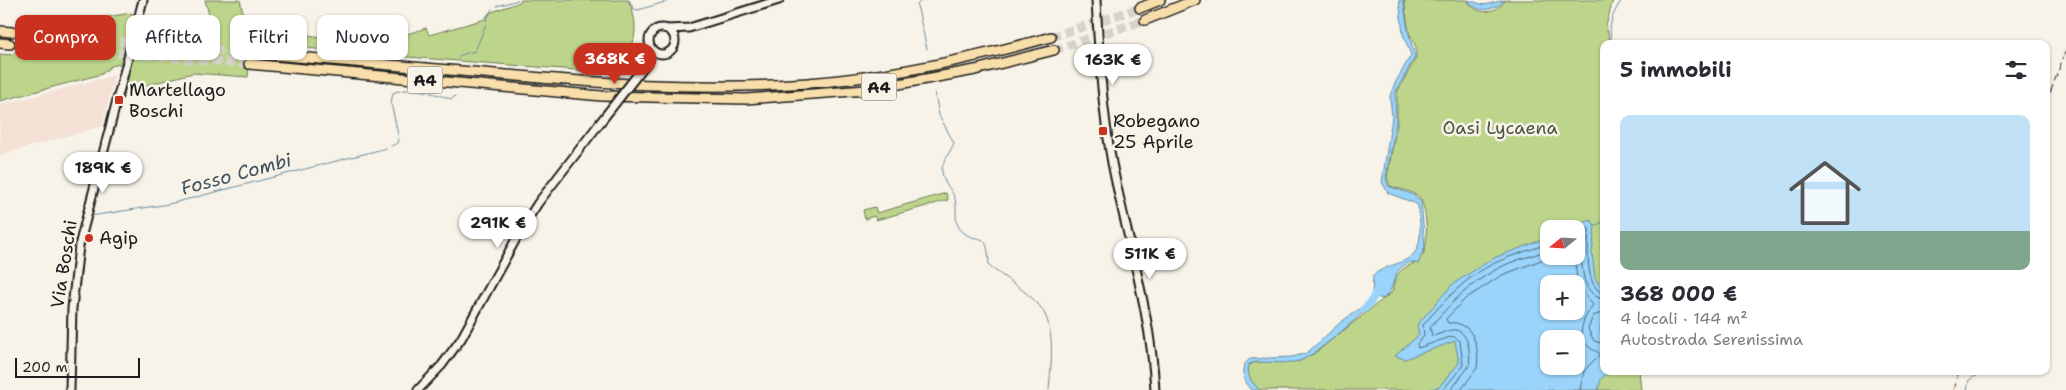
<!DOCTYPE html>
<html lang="it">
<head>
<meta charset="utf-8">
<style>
	body { margin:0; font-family:"Shantell Sans",sans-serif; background:#f7f7f7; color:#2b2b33; height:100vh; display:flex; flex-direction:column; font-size:19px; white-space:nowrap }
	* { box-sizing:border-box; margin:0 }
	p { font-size:16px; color:#7c7c81 }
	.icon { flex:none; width:28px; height:28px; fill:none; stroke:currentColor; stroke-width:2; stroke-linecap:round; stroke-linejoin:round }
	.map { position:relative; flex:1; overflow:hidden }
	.details { position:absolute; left:1600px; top:40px; width:450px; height:335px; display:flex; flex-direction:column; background:#fff; border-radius:10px; box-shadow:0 1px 4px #0004 }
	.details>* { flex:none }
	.hud { position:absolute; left:15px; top:15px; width:475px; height:45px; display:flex; gap:10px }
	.needle { width:32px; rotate:252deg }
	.fabs { position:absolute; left:1540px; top:220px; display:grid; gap:10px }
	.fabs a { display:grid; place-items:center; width:45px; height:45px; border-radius:10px; background:#fff; box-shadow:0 1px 4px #0004; font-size:25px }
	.scale { position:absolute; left:15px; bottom:12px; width:125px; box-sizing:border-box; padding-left:5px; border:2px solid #1c1c1c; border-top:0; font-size:14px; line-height:18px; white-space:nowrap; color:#1c1c1c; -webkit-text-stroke:4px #f7f3e8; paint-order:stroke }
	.price { position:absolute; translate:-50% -42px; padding:0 11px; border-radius:18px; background:#fff; color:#222; font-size:16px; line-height:32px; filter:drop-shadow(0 1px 2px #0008) }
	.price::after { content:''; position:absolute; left:50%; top:30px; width:15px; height:11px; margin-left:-8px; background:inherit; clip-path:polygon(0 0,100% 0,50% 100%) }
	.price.on { background:#c8321e; color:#fff }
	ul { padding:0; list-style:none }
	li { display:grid; align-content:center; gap:10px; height:265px; padding:0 20px }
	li+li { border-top:1px solid #e1e1e2 }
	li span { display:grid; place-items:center; height:155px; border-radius:10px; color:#555 }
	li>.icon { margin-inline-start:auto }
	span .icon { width:90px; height:90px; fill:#fffc; stroke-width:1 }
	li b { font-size:21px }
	h2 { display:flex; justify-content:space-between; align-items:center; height:60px; padding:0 20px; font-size:21px }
	.tag { padding:0 18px; border-radius:10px; background:#fff; box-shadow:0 1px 4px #0004; font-size:18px; line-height:45px }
	.tag.on { background:#c8321e; color:#fff }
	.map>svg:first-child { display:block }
</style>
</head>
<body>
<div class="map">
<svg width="2066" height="390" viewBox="0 0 2066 390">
	<rect width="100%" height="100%" fill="#f7f3e8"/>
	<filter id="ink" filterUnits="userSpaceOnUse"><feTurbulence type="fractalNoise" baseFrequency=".02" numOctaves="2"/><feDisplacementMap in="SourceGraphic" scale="10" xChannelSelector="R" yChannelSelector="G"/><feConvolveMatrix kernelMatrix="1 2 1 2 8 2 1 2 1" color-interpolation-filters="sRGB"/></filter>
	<g filter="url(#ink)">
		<polygon fill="#f4e0d4" points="115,75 102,126 0,155 0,105"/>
		<g fill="#bdd58b" stroke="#6c7854" fill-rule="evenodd">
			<path d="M 205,0 L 240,0 L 246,25 L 333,39 L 373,32 L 376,44 L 426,28 L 429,35 L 485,19 L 489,13 L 520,2 L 521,0 L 628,0 C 641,27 634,44 623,71 L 615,73 L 329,51 C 303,46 276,48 250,43 L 248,77 L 193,73 L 124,91 L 139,35 L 162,28 L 165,32 L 210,18 Z"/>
			<path d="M 1404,0 L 1467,0 C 1477,16 1494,15 1506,0 L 1613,0 L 1606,26 L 1611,44 L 1604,44 L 1604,371 L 1639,371 L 1641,390 L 1260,390 C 1252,383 1246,376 1249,365 L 1256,362 L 1300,361 L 1315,353 L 1392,292 C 1398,260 1410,272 1423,254 C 1429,246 1427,205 1419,197 C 1413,191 1398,189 1390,186 L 1387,177 L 1397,124 L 1397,92 L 1416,58 L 1416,47 L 1409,33 ZM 1549,229 L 1576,229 L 1576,256 L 1549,256 ZM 1549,284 L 1576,284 L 1576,311 L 1549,311 ZM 1549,339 L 1576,339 L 1576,366 L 1549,366 Z"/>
			<polygon points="131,13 133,14 120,64 111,66 102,74 0,101 0,54 13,55 17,49 19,24 23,22 41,28"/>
			<polygon points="946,193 948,200 876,220 874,216 865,219 863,210 875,207 877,213"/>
		</g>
		<g fill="#9ad4fa" stroke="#688aa1" fill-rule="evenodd">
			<path d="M 1399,0 L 1403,0 L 1408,30 L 1415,57 L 1395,93 L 1396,121 L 1386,178 L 1388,186 L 1414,195 L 1421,202 L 1425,247 L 1418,264 L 1411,262 C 1388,270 1398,290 1382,299 L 1372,295 L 1373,275 C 1395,259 1421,266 1420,231 C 1420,222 1420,213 1417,204 L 1388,193 L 1382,182 L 1392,117 L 1390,96 L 1394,85 L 1411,55 L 1403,34 Z"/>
			<path d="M 1468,0 L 1484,5 L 1505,0 C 1494,11 1477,14 1468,0 Z"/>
			<path d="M 1591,220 L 1595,226 L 1592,252 L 1595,278 L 1603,290 L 1603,318 L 1600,330 L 1604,337 L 1604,371 L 1609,371 L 1601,379 L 1598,390 L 1426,390 L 1439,387 L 1459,363 L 1455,341 L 1405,359 L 1395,356 L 1419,335 L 1417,325 L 1452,285 L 1465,276 L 1494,258 L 1549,237 L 1549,256 L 1576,256 L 1576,229 L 1569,229 ZM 1549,284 L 1576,284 L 1576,311 L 1549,311 ZM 1549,339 L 1576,339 L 1576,366 L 1549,366 Z"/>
			<path d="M 1369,302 L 1372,303 C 1363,314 1311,359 1299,361 C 1285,364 1269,362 1256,362 L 1249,364 C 1246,376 1252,383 1260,390 L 1252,390 C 1243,381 1238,367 1250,359 L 1292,357 L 1307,353 L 1341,322 Z"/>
		</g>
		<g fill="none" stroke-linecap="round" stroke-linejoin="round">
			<g stroke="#4e6675" stroke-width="1">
				<path d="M 1576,231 L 1586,227 L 1589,229 C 1588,243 1584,290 1604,293"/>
				<path d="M 1576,238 L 1582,239 C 1581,256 1579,297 1604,299"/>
				<path d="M 1574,256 L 1578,285 L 1593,305 C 1584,318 1574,335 1590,348 C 1593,350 1597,351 1600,354 L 1584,371 L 1580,390"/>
				<polyline points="1604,312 1593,316 1588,329 1594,341 1604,344"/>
				<path d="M 1443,390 L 1463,365 L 1460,341 L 1453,336 L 1418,348 L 1417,344 L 1424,336 L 1423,325 C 1445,300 1466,276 1497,262 C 1514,254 1532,250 1549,243"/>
				<path d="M 1451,390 L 1469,366 C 1471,355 1469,328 1452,330 C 1445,331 1439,335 1432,336 L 1430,327 C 1451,303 1469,284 1497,269 C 1513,260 1532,256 1549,250"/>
				<path d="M 1461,390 L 1477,368 C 1480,347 1473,320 1448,323 L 1446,319 L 1465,299 L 1502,275 L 1552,256"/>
			</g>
			<g stroke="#688aa1" stroke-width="1">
				<polyline points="629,0 634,9 638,10 672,0"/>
				<polyline points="922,0 917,5 927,49"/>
				<polyline points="497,6 518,0"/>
				<polyline points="486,21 492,9"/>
				<path d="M 1614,44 C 1605,30 1613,12 1622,0"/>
				<polyline points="458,58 461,55 475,51 486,24"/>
				<path d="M 935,93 L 939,115 L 954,143 C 951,151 941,163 942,171 C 942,182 952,189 955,199 C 958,208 953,221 960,229 C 977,248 988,224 989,266 C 1005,278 1025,290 1038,304 C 1057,325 1051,364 1049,390"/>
				<path d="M 391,146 L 398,143 L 399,139 L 391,103 L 393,93 C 411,85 435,94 452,99 L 455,96"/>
				<polyline points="90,216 169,204 387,148"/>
				<polyline points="1595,226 1604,221"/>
				<polyline points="1967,390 1969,380 1983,371"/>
			</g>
			<polyline stroke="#9ad4fa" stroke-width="8" points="1364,309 1371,302 1378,288"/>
			<g stroke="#d6d3c9" stroke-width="9" stroke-dasharray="9 4.5" stroke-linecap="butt">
				<polyline points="12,32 250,53"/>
				<polyline points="1051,37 1140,8"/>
				<polyline points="10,44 249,64"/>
				<polyline points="1054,50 1145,20"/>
			</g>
			<g stroke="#1c1c1c" stroke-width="11">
				<g id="secondary">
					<path d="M 1096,0 C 1099,54 1102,109 1112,163 C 1127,239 1151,312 1155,390"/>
					<circle cx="662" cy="41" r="13"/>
					<polyline points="668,29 689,28 779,0"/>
					<polyline points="70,390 72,308 79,246 143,0"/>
					<polyline points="418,390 442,365 461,339 522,228 538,203 599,124"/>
				</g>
			</g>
			<g stroke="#1c1c1c" stroke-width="12">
				<g id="highway">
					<polyline points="1140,8 1160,0"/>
					<polyline points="1145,20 1195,0"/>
					<polyline points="0,31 12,32"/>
					<polyline points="0,43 10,44"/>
					<path d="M 250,53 C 328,59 406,66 484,73 C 592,83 699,91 808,83 C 890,77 971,59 1051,37"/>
					<polyline points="249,64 602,96 746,99 866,90 975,70 1054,50"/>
				</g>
			</g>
			<use href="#secondary" stroke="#f7f3e8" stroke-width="7"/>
			<use href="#highway" stroke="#f8deab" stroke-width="9"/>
			<g stroke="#1c1c1c" stroke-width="1" stroke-dasharray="8 4" stroke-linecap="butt">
				<polyline points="2046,104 2066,50"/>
				<polyline points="1953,390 1959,371"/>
			</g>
			<g stroke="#1c1c1c" stroke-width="11" stroke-linecap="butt">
				<polyline id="secondary-bridge" points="599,124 649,60"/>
			</g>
			<use href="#secondary-bridge" stroke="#f7f3e8" stroke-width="7"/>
		</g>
	</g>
	<g fill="#c8321e" stroke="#f7f3e8" stroke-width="2">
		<rect x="114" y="95" width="10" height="10" rx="2.5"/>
		<rect x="1098" y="126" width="10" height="10" rx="2.5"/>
		<circle cx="89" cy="238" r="5"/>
	</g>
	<g text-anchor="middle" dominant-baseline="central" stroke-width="5" stroke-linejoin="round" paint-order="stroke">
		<g fill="#f7f3e8" stroke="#5e5c59" stroke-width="1">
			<rect x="407.5" y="66.5" width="35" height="27" rx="4"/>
			<rect x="861.5" y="73.5" width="35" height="27" rx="4"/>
		</g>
		<g font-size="16" font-weight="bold" fill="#1c1c1c">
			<text x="425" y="80">A4</text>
			<text x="879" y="87">A4</text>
		</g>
		<g font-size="18" fill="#1c1c1c" stroke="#f7f3e8" text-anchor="start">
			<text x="129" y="90">Martellago<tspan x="129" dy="21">Boschi</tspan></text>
			<text x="1113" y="121">Robegano<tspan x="1113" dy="21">25 Aprile</tspan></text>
			<text x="99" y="238">Agip</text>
		</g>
		<g font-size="18" fill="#4c543d" stroke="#f7f3e8">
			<text x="1500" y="128">Oasi Lycaena</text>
		</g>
		<g font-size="18" fill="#1c1c1c" stroke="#f7f3e8">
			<text transform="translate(64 264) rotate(-81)">Via Boschi</text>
		</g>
		<g font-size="19" font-style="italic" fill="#42535f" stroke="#f7f3e8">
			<text transform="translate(236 174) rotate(-15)">Fosso Combi</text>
		</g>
	</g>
</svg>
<div class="fabs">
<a><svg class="needle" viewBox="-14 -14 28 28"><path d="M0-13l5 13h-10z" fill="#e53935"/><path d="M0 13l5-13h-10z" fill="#7c7c81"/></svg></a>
<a>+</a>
<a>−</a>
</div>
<div class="scale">200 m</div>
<b class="price on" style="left:615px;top:85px">368K €</b>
<b class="price" style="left:1113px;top:86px">163K €</b>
<b class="price" style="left:103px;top:194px">189K €</b>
<b class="price" style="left:498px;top:249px">291K €</b>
<b class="price" style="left:1150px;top:280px">511K €</b>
<div class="hud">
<a class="tag on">Compra</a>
<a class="tag">Affitta</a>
<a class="tag">Filtri</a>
<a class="tag">Nuovo</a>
</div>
<section class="details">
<h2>5 immobili<svg class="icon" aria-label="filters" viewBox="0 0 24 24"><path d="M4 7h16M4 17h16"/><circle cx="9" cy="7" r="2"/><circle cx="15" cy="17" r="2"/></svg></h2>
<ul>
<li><span style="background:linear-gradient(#bfe0f5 75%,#7fa58c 0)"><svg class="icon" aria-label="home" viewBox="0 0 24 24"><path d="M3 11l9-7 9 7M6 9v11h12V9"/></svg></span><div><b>368 000 €</b><p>4 locali · 144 m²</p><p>Autostrada Serenissima</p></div></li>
</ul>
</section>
</div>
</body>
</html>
